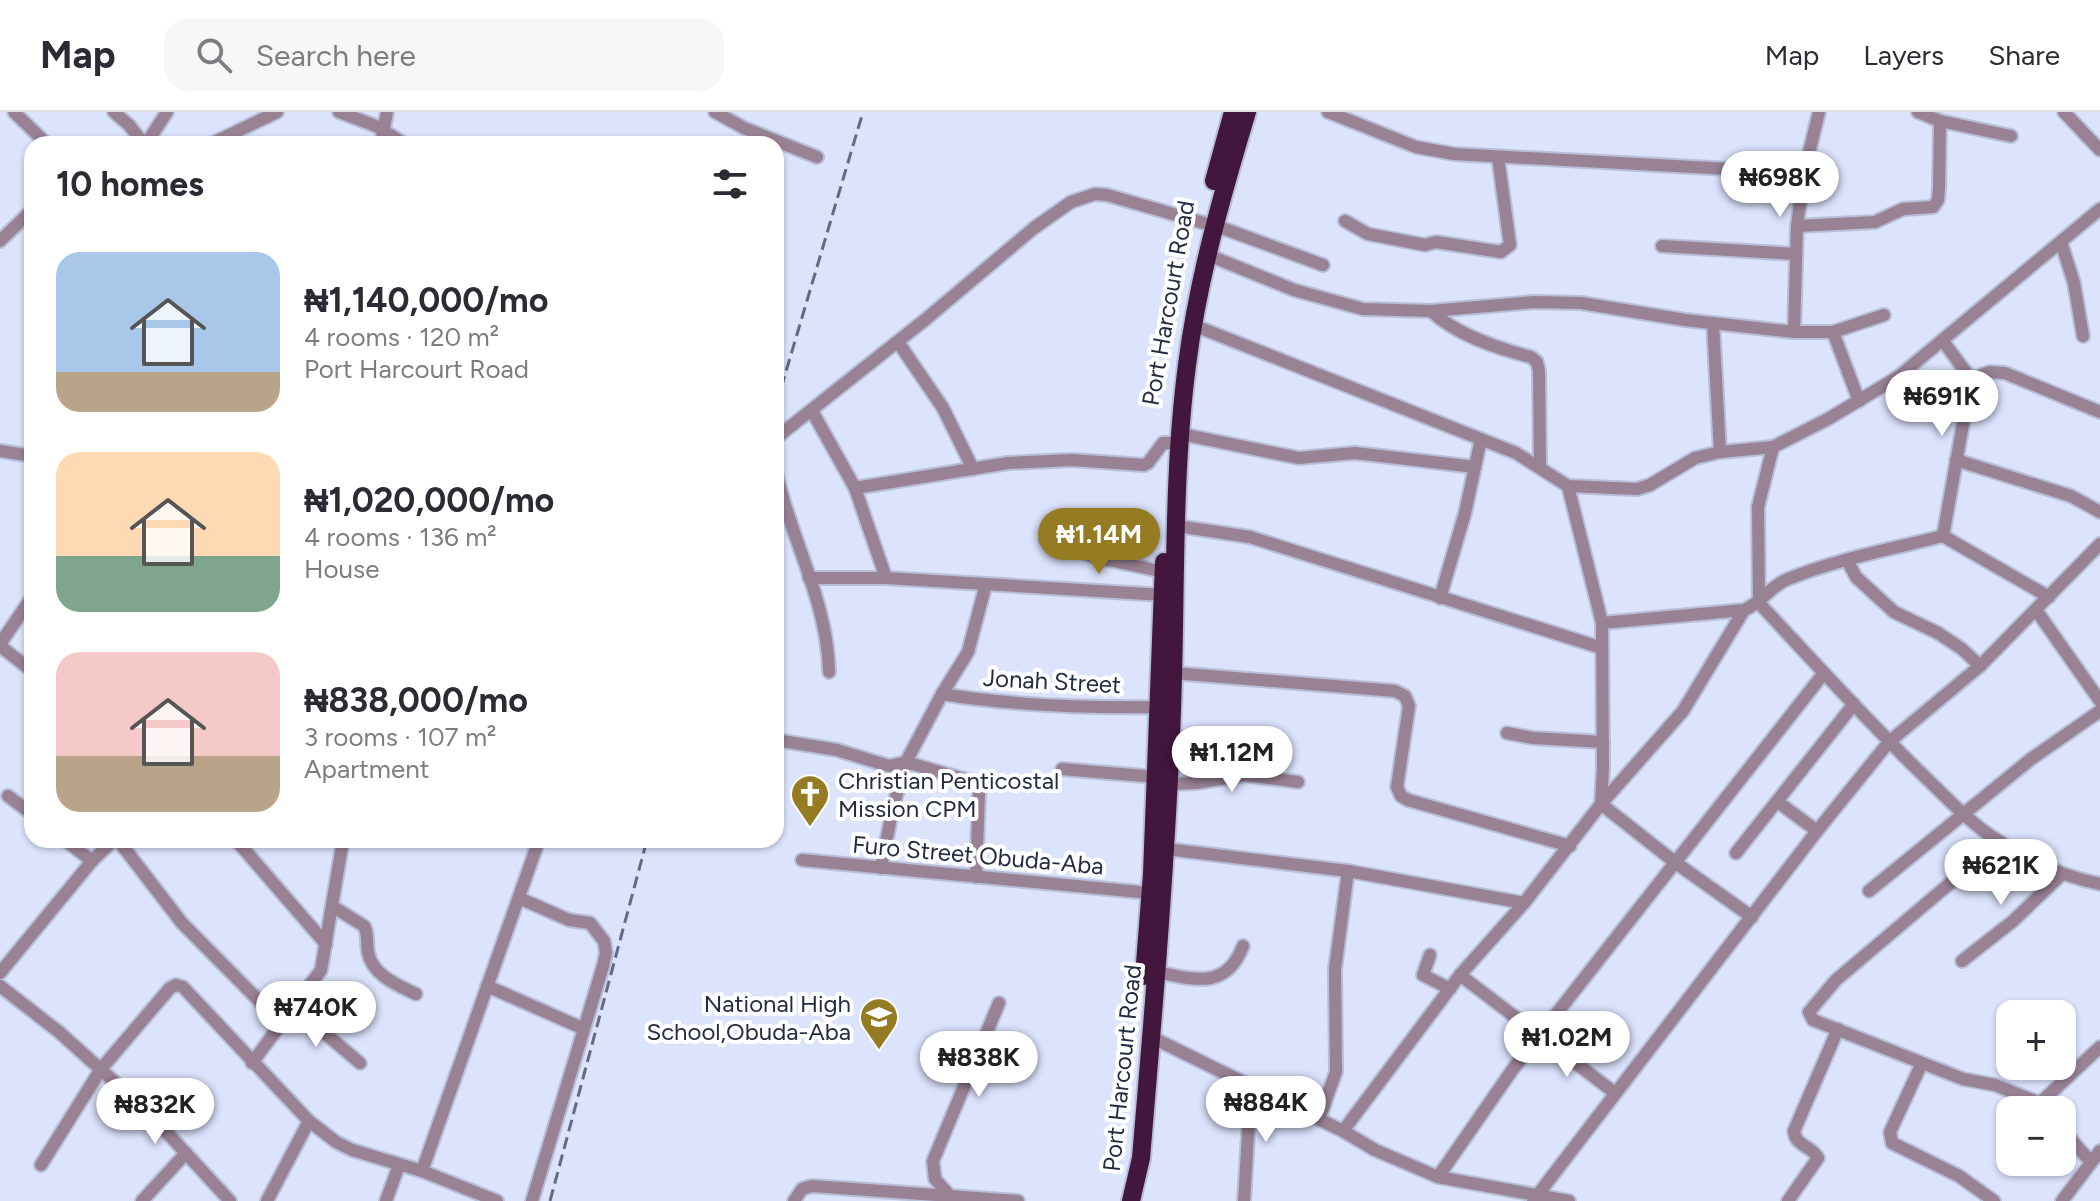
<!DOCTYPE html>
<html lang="en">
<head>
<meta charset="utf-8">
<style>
	body { margin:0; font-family:Figtree,sans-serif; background:#f7f7f7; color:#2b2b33; height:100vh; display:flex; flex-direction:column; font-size:30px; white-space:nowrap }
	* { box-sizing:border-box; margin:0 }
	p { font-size:26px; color:#7c7c81 }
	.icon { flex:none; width:44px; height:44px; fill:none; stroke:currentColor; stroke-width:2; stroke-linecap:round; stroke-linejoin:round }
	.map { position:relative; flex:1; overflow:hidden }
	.drawer { position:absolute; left:24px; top:24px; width:760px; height:712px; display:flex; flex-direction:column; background:#fff; border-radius:24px; box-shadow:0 2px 6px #0004 }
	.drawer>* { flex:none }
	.buttons { position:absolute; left:1996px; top:888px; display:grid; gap:16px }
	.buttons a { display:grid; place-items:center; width:80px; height:80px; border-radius:16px; background:#fff; box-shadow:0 2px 6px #0004; font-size:40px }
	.price { position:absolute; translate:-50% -68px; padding:0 18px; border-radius:28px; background:#fff; color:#222; font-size:26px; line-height:52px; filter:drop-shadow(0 2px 4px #0008) }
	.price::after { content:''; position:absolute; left:50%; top:48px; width:24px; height:18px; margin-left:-12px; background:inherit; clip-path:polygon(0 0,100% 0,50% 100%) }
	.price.on { background:#957c23; color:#fff }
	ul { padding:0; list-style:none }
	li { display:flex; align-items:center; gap:24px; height:200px; padding:0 32px }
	li span { display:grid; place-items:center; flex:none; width:224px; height:160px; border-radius:24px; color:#555 }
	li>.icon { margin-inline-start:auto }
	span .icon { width:96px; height:96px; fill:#fffc; stroke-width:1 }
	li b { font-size:34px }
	h2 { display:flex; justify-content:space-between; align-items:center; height:96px; padding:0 32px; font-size:34px }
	header { display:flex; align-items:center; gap:48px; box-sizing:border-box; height:112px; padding:0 40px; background:#fff; border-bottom:2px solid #e1e1e2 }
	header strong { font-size:38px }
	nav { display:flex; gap:44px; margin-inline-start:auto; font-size:28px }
	.search { width:560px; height:72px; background:#f7f7f7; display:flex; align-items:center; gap:20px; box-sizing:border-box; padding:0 28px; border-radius:24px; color:#7c7c81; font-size:30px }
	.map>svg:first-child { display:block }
</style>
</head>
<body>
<header>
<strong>Map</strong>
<div class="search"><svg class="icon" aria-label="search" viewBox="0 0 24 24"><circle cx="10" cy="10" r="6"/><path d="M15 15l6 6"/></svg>Search here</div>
<nav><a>Map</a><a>Layers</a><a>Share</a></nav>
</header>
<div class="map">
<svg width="2100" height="1089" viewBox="0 0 2100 1089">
	<rect width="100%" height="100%" fill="#dce3fd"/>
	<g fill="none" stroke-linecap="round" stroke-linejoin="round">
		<g stroke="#b7bed8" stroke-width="16">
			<g id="minor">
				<polyline points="14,0 47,32"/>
				<polyline points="114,0 129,13 144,32"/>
				<polyline points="339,0 376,14 405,32"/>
				<polyline points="715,0 744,16 817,45"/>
				<polyline points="1328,0 1416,35 1454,42 1804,61"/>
				<polyline points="1918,0 1940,9 2011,24"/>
				<polyline points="2064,0 2100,38"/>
				<polyline points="146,32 167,0"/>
				<polyline points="211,32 277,0"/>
				<polyline points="381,32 387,0"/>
				<polyline points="1345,109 1368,122 1425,133 1436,130 1501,140 1510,133 1498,45"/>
				<polyline points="1214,113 1323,153"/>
				<polyline points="1797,114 1875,110 1903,97 1933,95 1938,88 1939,77 1940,9"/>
				<polyline points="0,129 32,98"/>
				<polyline points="2061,130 2074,171 2083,224"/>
				<polyline points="1662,134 1796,142"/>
				<polyline points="1208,143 1294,178 1363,197 1431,199 1534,190 1581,191 1685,208 1794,220 1833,220 1884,203"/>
				<path d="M 1431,199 C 1457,223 1496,236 1531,245 L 1537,250 L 1539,259 L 1540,355"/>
				<polyline points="1713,211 1720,340"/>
				<polyline points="1193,213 1516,341 1568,374 1637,377 1650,373 1695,346 1720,340 1773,335 1828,307 1898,265 2100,97"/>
				<polyline points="1794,220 1797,114 1804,61 1819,0"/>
				<polyline points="1833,220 1859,289"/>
				<polyline points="898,230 943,296 973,357"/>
				<polyline points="1971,267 1990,260 2005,261 2100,300"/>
				<polyline points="812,299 855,376 886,466"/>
				<polyline points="1181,322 1299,346 1355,341 1475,355"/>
				<polyline points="776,326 926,207 1034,116 1071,90 1095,82 1107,83 1204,111"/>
				<path d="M 1773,335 L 1758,395 L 1759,491 C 1814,550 1867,609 1925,665 C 1947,686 1968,709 1994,726 C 2026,748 2062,764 2100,772"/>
				<polyline points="0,339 32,344"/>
				<polyline points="1956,348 2071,384 2100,400"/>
				<path d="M 776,360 C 791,427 828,491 829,560"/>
				<polyline points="855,376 1008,351 1072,348 1144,353 1148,351 1163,331 1170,331"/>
				<polyline points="1177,414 1250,425 1602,536"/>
				<polyline points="1943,424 1971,267 1943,229"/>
				<polyline points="1046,428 1099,446 1164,460"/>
				<polyline points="1847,448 1856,465 1894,500 1938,521 1962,537 1980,554"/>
				<polyline points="809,466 886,466 1163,483"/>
				<polyline points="1440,486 1465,401 1481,327"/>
				<polyline points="1744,498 1683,599 1601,692 1676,751 1752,805"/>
				<polyline points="2036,498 2100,589"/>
				<path d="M 1602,511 L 1744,498 C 1762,491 1770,474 1788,467 C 1837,447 1892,437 1943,424 L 2049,485"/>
				<polyline points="0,532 32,485"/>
				<polyline points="0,534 32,559"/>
				<polyline points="1174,561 1395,579 1405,584 1409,594 1397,675 1401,684 1408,688 1570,734"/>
				<path d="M 942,582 C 1014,594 1086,596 1159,595"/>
				<polyline points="1507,621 1533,626 1603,630"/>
				<polyline points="776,628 837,638 889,654 906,650 977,671 979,681 976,765"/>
				<polyline points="1062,657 1156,665"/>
				<polyline points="1169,672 1196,671 1245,663 1298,670"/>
				<polyline points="8,684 32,702"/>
				<polyline points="1778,690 1817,719"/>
				<polyline points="1994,726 1968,756 1836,868 1809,900 1813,908 1963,967 1995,973 2040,991 2046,998"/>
				<polyline points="65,728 92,749"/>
				<polyline points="118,728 182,811 282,912"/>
				<polyline points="236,728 326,832"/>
				<polyline points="1166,737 1348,759 1524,791"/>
				<polyline points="1736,741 1854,592"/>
				<polyline points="802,748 1150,781"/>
				<polyline points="881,756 893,695 906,650 942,582 968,540 986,472"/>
				<polyline points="1869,779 2031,647 2100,599"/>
				<polyline points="519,786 569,808 590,811 604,829 606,841 603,854 532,1089"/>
				<path d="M 332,794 L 364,814 C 369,823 366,830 368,840 C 372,863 397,873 416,882"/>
				<polyline points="1430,843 1423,863 1450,877"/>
				<polyline points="1962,849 2013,809 2061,763"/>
				<path d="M 1157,860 C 1193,867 1226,879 1243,834"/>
				<polyline points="0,861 92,749 114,728"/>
				<polyline points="1460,863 1615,981"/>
				<polyline points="0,874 59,920 147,999 230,1089"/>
				<polyline points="487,874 582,916"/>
				<polyline points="295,896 360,951"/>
				<polyline points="1151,925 1343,1019 1375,1038 1438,1065 1569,1089"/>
				<polyline points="252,951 321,858 343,728"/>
				<polyline points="1922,951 1890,1020 1892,1031 1959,1064 1994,1089"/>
				<polyline points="2040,991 2100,935"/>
				<polyline points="1319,1007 1336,960 1335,857 1348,759"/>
				<polyline points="309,1009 336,1030 352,1038 422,1059 497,1089"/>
				<polyline points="2062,1017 2090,1049"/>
				<polyline points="1343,1019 1460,863 1524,791 1601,692 1603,655 1602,511 1568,374"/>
				<polyline points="41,1053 101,957 170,876 176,873 183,875 309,1009 267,1089"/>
				<polyline points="422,1059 539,728"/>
				<polyline points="1438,1065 1513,957 1824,561"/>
				<polyline points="950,1084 935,1067 933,1049 999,891"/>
				<polyline points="142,1089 186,1041"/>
				<polyline points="386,1089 399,1053"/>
				<polyline points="794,1089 802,1077 812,1074 1018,1089"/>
				<polyline points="1244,1089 1251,973"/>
				<polyline points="1533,1089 1817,719 1889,630 1980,554 2100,432"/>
				<path d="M 1788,1089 L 1818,1046 C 1812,1034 1795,1034 1794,1019 L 1838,917"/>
				<polyline points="2062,1089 2100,1039"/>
			</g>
		</g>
		<g stroke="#b7bed8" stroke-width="22">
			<g id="highway">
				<polyline points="1214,69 1233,0"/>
				<polyline points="1144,864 1152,762 1164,450"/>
				<path d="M 1131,1089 L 1141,1046 C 1153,905 1165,764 1171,623 C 1177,500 1171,375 1187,253 C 1198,167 1222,83 1247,0"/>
			</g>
		</g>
		<use href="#minor" stroke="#9a8295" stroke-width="12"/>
		<use href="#highway" stroke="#43163e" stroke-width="18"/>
		<g stroke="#636a82" stroke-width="3" stroke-dasharray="12 6" stroke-linecap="butt">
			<polyline points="776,293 863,0"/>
			<polyline points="550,1089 647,728"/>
		</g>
	</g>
	<defs>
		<g id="church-pin" transform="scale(2)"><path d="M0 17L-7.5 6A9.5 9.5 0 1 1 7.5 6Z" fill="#957c23" stroke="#fff"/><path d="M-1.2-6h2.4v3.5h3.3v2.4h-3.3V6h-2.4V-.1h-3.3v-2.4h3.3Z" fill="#fff"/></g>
		<g id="school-pin" transform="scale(2)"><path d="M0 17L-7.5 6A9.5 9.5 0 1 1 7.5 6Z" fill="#957c23" stroke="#fff"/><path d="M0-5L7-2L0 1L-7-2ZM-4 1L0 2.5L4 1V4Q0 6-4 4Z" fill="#fff"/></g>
	</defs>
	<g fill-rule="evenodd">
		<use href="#church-pin" x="810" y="682"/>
		<use href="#school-pin" x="879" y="905"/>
	</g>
	<g text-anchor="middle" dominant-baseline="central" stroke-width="8" stroke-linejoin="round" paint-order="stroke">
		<g font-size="24" fill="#252b42" stroke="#fff">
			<text transform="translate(1168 191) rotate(-80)">Port Harcourt Road</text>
			<text transform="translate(1052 569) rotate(3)">Jonah Street</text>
			<text transform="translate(978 743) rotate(5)">Furo Street Obuda-Aba</text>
			<text transform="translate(1122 956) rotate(-84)">Port Harcourt Road</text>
		</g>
		<g font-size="24" fill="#252b42" stroke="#fff" text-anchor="start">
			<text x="838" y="668">Christian Penticostal<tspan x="838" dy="28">Mission CPM</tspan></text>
			<text x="851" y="891" text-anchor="end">National High<tspan x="851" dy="28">School,Obuda-Aba</tspan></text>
		</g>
	</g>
</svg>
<div class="buttons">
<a>+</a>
<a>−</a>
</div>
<b class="price" style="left:1780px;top:107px">₦698K</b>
<b class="price" style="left:1942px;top:326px">₦691K</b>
<b class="price on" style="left:1099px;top:464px">₦1.14M</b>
<b class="price" style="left:1232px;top:682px">₦1.12M</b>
<b class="price" style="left:2001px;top:795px">₦621K</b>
<b class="price" style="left:316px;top:937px">₦740K</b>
<b class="price" style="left:1567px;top:967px">₦1.02M</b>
<b class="price" style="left:979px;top:987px">₦838K</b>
<b class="price" style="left:1266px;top:1032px">₦884K</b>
<b class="price" style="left:155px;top:1034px">₦832K</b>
<section class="drawer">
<h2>10 homes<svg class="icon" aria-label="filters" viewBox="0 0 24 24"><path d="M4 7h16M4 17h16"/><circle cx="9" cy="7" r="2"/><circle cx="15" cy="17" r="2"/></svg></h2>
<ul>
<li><span style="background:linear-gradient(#a9c7e8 75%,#b9a48a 0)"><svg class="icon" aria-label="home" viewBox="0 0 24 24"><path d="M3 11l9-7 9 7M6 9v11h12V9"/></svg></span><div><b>₦1,140,000/mo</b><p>4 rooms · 120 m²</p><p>Port Harcourt Road</p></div></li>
<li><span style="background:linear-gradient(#ffd9b3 65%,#7fa58c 0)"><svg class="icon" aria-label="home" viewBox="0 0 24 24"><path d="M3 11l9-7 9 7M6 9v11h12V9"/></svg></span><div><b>₦1,020,000/mo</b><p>4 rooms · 136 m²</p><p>House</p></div></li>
<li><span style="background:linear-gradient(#f6c9c9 65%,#b9a48a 0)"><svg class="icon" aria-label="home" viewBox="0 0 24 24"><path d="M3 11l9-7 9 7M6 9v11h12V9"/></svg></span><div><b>₦838,000/mo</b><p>3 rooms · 107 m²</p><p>Apartment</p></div></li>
</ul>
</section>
</div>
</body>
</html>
